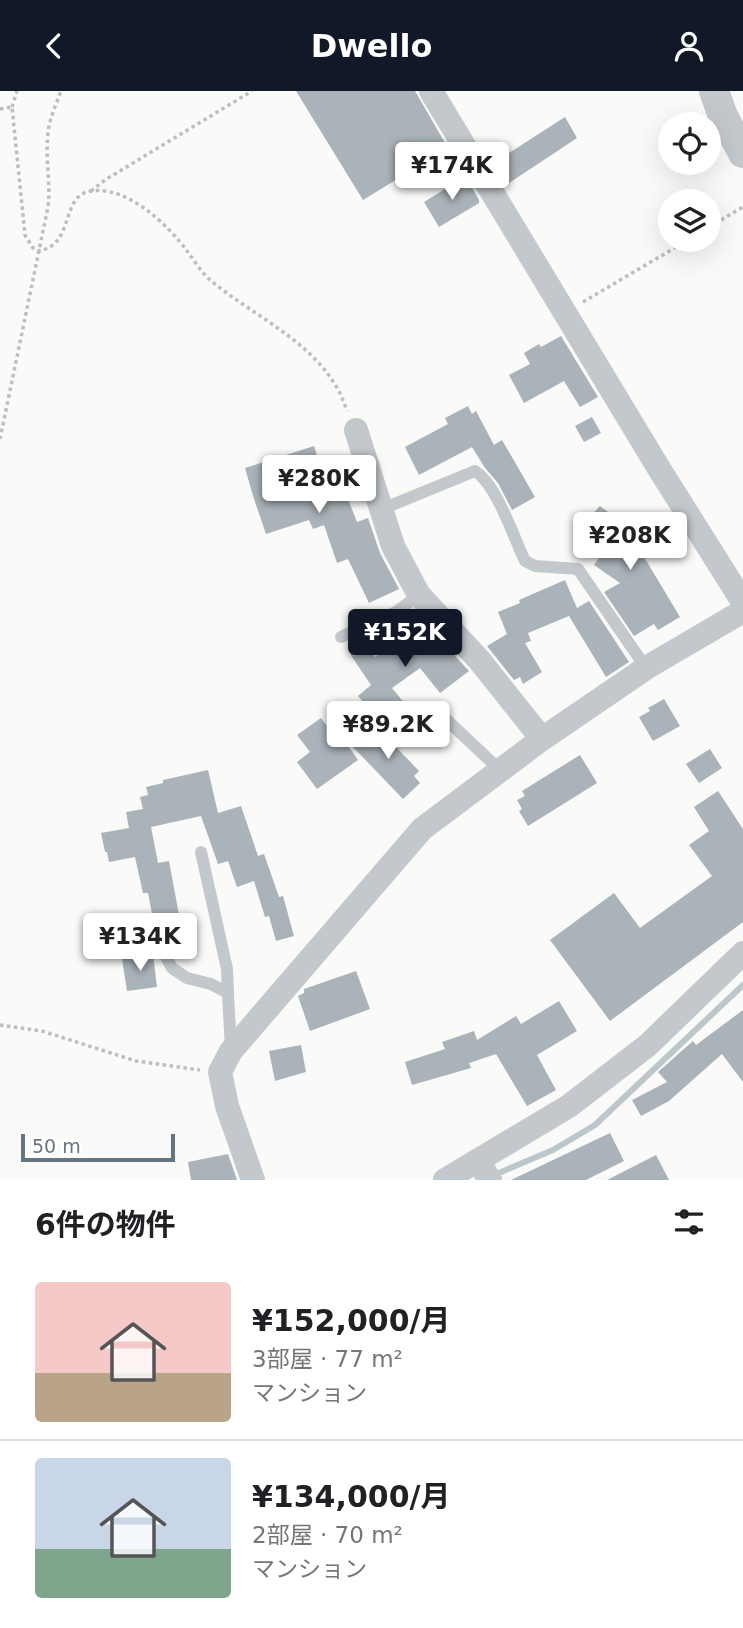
<!DOCTYPE html>
<html lang="ja">
<head>
<meta charset="utf-8">
<style>
	body { margin:0; font-family:"DejaVu Sans","Noto Sans JP",sans-serif; background:#f6f6f6; color:#202124; height:100vh; display:flex; flex-direction:column; font-size:26px; white-space:nowrap }
	* { box-sizing:border-box; margin:0 }
	p { font-size:23px; color:#757577 }
	.icon { flex:none; width:38px; height:38px; fill:none; stroke:currentColor; stroke-width:2; stroke-linecap:round; stroke-linejoin:round }
	.map { position:relative; height:1089px; overflow:hidden }
	.panel { display:flex; flex-direction:column; background:#fff; flex:1 }
	.panel>* { flex:none }
	.tools { position:absolute; left:658px; top:21px; display:grid; gap:14px }
	.tools a { display:grid; place-items:center; width:63px; height:63px; border-radius:50%; background:#fff; box-shadow:0 7px 28px #0002; font-size:35px }
	.scale { position:absolute; left:21px; bottom:18px; width:154px; box-sizing:border-box; padding-left:7px; border:4px solid #657683; border-top:0; font-size:19px; line-height:24px; white-space:nowrap; color:#657683; -webkit-text-stroke:5px #fff; paint-order:stroke }
	.price { position:absolute; translate:-50% -60px; padding:0 16px; border-radius:7px; background:#fff; color:#222; font-size:23px; line-height:46px; filter:drop-shadow(0 2px 4px #0008) }
	.price::after { content:''; position:absolute; left:50%; top:42px; width:21px; height:16px; margin-left:-10px; background:inherit; clip-path:polygon(0 0,100% 0,50% 100%) }
	.price.on { background:#111827; color:#fff }
	ul { padding:0; list-style:none }
	li { display:flex; align-items:center; gap:21px; height:175px; padding:0 35px }
	li+li { border-top:2px solid #e0e0e0 }
	li span { display:grid; place-items:center; flex:none; width:196px; height:140px; border-radius:7px; color:#555 }
	li>.icon { margin-inline-start:auto }
	span .icon { width:84px; height:84px; fill:#fffc; stroke-width:1 }
	li b { font-size:30px }
	h2 { display:flex; justify-content:space-between; align-items:center; height:84px; padding:0 35px; font-size:30px }
	header { display:flex; justify-content:space-between; align-items:center; height:91px; padding:0 35px; background:#111827; color:#fff; font-size:32px; font-weight:800 }
	.map>svg:first-child { display:block }
</style>
</head>
<body>
<header><svg class="icon" aria-label="back" viewBox="0 0 24 24"><path d="M15 5l-7 7 7 7"/></svg>Dwello<svg class="icon" aria-label="person" viewBox="0 0 24 24"><circle cx="12" cy="8" r="4"/><path d="M4 21q1-7 8-7t8 7"/></svg></header>
<div class="map">
<svg width="743" height="1089" viewBox="0 0 743 1089">
	<rect width="100%" height="100%" fill="#fafaf8"/>
	<g fill="none" stroke-linecap="round" stroke-linejoin="round">
		<polyline stroke="#bbc7cb" stroke-width="6" points="494,1084 553,1059 595,1034 743,894"/>
	</g>
	<g fill="#aab3b9">
		<polygon points="296,0 415,0 448,57 363,109"/>
		<polygon points="565,26 577,47 509,92 508,90 504,92 496,78 499,76 494,68 507,59 509,62"/>
		<polygon points="463,87 469,96 471,95 479,109 479,112 439,136 424,111"/>
		<polygon points="561,245 598,306 580,316 564,290 524,312 509,284 530,273 524,262 539,253 541,256"/>
		<polygon points="468,315 472,323 476,320 494,354 502,349 535,406 512,419 498,392 485,377 472,356 419,384 405,356 448,333 445,327"/>
		<polygon points="592,326 601,342 584,351 575,335"/>
		<polygon points="314,355 319,371 316,372 327,404 344,398 357,431 368,427 380,462 399,498 369,512 348,468 337,472 324,434 313,438 309,429 266,443 253,405 245,377"/>
		<polygon points="600,415 642,446 653,440 662,456 644,466 680,526 658,539 654,533 634,545 604,501 620,492 594,474 603,461 578,438"/>
		<polygon points="565,489 577,517 589,510 629,571 606,586 569,525 528,542 531,550 525,552 542,581 523,593 520,586 514,589 487,555 507,543 498,521 520,512 519,509"/>
		<polygon points="413,519 469,580 440,602 420,577 392,597 411,620 388,640 358,605 371,594 350,563 365,553 375,566 406,544 396,533"/>
		<polygon points="664,608 680,635 653,650 639,626 650,620 648,617"/>
		<polygon points="321,627 334,644 338,641 358,669 317,698 297,671 310,661 297,644"/>
		<polygon points="378,632 396,652 394,654 419,680 414,685 420,692 403,708 353,656"/>
		<polygon points="710,658 722,677 699,692 686,673"/>
		<polygon points="580,664 597,692 528,735 519,720 522,718 517,709 525,705 522,700"/>
		<polygon points="208,679 218,722 241,715 258,765 264,763 279,806 283,805 294,845 276,850 269,825 265,826 254,790 237,796 228,770 218,773 201,725 151,736 158,772 169,770 182,840 164,843 158,827 153,828 148,802 143,802 135,766 109,771 107,761 105,761 101,742 129,737 126,721 143,718 140,706 148,704 146,696 163,692 163,689"/>
		<polygon points="718,700 743,738 743,831 610,930 550,849 614,802 640,837 712,785 689,754 709,740 694,716"/>
		<polygon points="153,863 157,896 127,900 122,868"/>
		<polygon points="356,880 370,918 310,940 298,905 304,902 304,898"/>
		<polygon points="559,910 577,940 537,964 556,999 527,1015 496,963 469,972 471,977 412,994 405,971 445,958 442,951 474,940 477,949 516,925 521,933"/>
		<polygon points="743,919 743,991 722,963 669,1010 641,1025 632,1009 667,991 658,981 693,950 696,954"/>
		<polygon points="301,954 306,981 275,990 269,960"/>
		<polygon points="610,1042 624,1070 586,1089 511,1089"/>
		<polygon points="228,1063 237,1089 191,1089 188,1071"/>
		<polygon points="656,1064 669,1089 607,1089"/>
	</g>
	<g fill="none" stroke-linecap="round" stroke-linejoin="round">
		<g stroke="#bbbfc2" stroke-width="3.5" stroke-dasharray="3.5 3.5" stroke-linecap="butt">
			<polyline points="12,16 17,0"/>
			<path d="M 0,18 L 12,16 L 25,144 L 33,157 L 38,160 C 76,154 59,105 91,100 C 128,95 167,133 187,160 C 194,169 201,181 210,189 C 252,224 307,247 336,295 C 341,303 344,312 347,320"/>
			<polyline points="91,100 105,89 252,0"/>
			<polyline points="709,136 743,116"/>
			<polyline points="583,211 688,149"/>
			<path d="M 0,348 L 48,116 C 51,92 45,68 48,43 C 49,28 56,14 61,0"/>
			<polyline points="0,934 42,940 136,970 200,979"/>
		</g>
		<g stroke="#c3c8cc" stroke-width="12">
			<path d="M 382,418 L 475,380 C 497,394 513,445 525,470 L 535,475 L 578,478 L 646,577"/>
			<polyline points="341,546 396,521 419,504"/>
			<polyline points="435,618 500,679"/>
			<polyline points="201,761 227,878 228,902"/>
			<polyline points="153,841 172,877 187,887 211,893 228,902 231,959"/>
		</g>
		<g stroke="#c3c8cc" stroke-width="24">
			<polyline points="431,0 658,376 743,511"/>
			<polyline points="356,339 393,455 419,504 480,570 542,648"/>
			<polyline points="478,1070 490,1089"/>
			<polyline points="253,1089 227,1015 220,981 231,960 422,738 542,648 646,577 743,520"/>
			<polyline points="445,1089 569,1015 648,954 743,862"/>
		</g>
		<polyline stroke="#c3c8cc" stroke-width="30" points="714,0 723,25 743,62"/>
	</g>
</svg>
<div class="tools">
<a><svg class="icon" aria-label="locate" viewBox="0 0 24 24"><circle cx="12" cy="12" r="6"/><path d="M12 2v4M12 18v4M2 12h4M18 12h4"/></svg></a>
<a><svg class="icon" aria-label="layers" viewBox="0 0 24 24"><path d="M12 4l9 5-9 5-9-5zM3 14l9 5 9-5"/></svg></a>
</div>
<div class="scale">50 m</div>
<b class="price" style="left:452px;top:111px">¥174K</b>
<b class="price" style="left:319px;top:424px">¥280K</b>
<b class="price" style="left:630px;top:481px">¥208K</b>
<b class="price on" style="left:405px;top:578px">¥152K</b>
<b class="price" style="left:388px;top:670px">¥89.2K</b>
<b class="price" style="left:140px;top:882px">¥134K</b>
</div>
<section class="panel">
<h2>6件の物件<svg class="icon" aria-label="filters" viewBox="0 0 24 24"><path d="M4 7h16M4 17h16"/><circle cx="9" cy="7" r="2"/><circle cx="15" cy="17" r="2"/></svg></h2>
<ul>
<li><span style="background:linear-gradient(#f6c9c9 65%,#b9a48a 0)"><svg class="icon" aria-label="home" viewBox="0 0 24 24"><path d="M3 11l9-7 9 7M6 9v11h12V9"/></svg></span><div><b>¥152,000/月</b><p>3部屋 · 77 m²</p><p>マンション</p></div></li>
<li><span style="background:linear-gradient(#c9d6e8 65%,#7fa58c 0)"><svg class="icon" aria-label="home" viewBox="0 0 24 24"><path d="M3 11l9-7 9 7M6 9v11h12V9"/></svg></span><div><b>¥134,000/月</b><p>2部屋 · 70 m²</p><p>マンション</p></div></li>
</ul>
</section>
</body>
</html>
